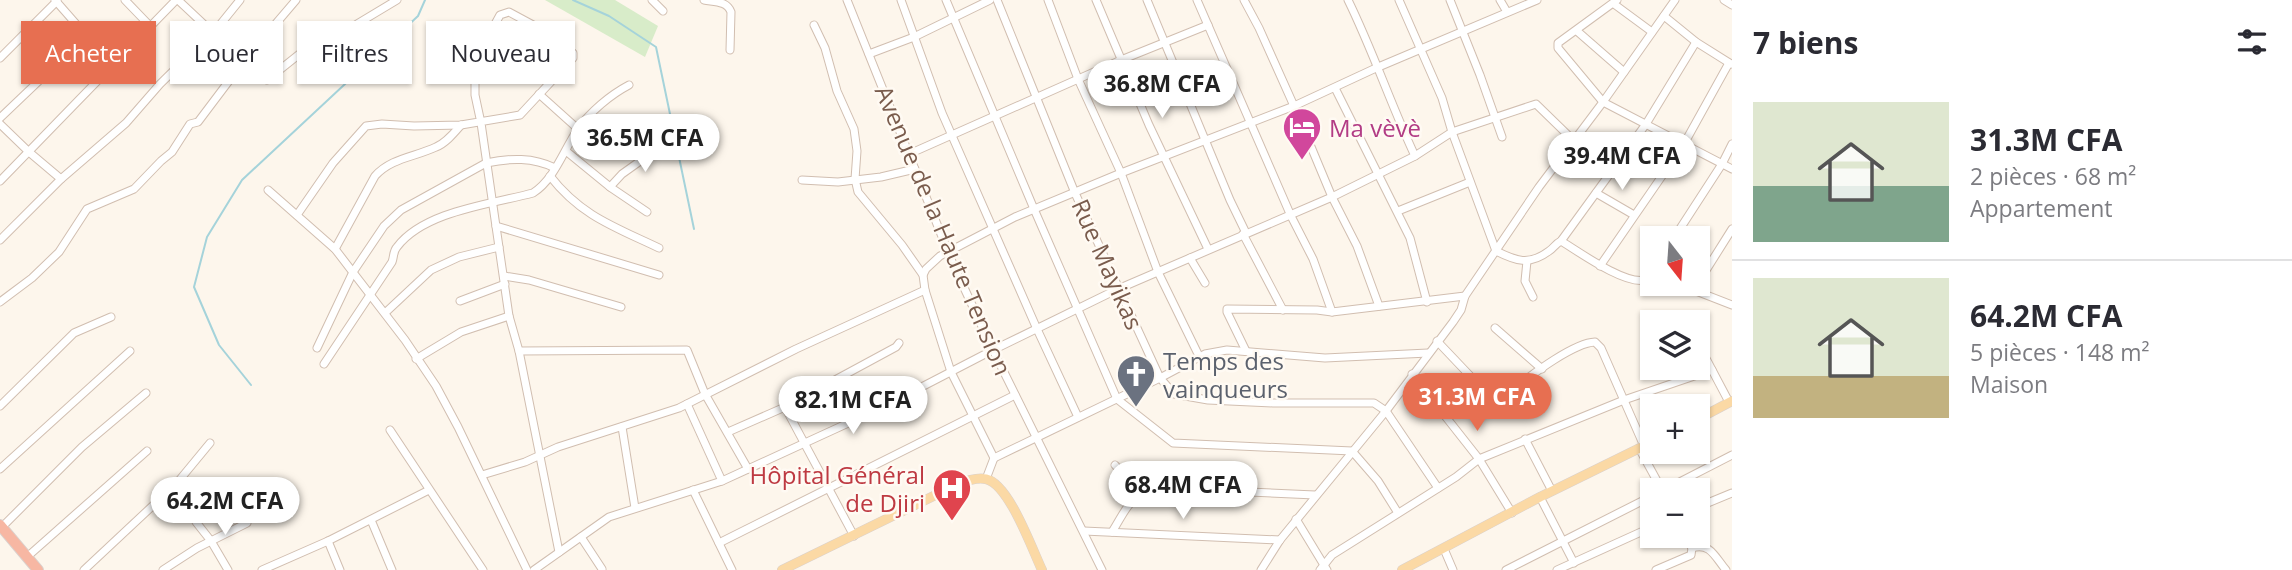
<!DOCTYPE html>
<html lang="fr">
<head>
<meta charset="utf-8">
<style>
	body { margin:0; font-family:"Open Sans",sans-serif; background:#f2f2f3; color:#2b2b33; height:100vh; display:flex; flex-direction:column; font-size:26px; white-space:nowrap }
	* { box-sizing:border-box; margin:0 }
	p { font-size:23px; color:#7c7c81 }
	.icon { flex:none; width:38px; height:38px; fill:none; stroke:currentColor; stroke-width:2; stroke-linecap:round; stroke-linejoin:round }
	.map { position:relative; flex:1; overflow:hidden }
	.drawer { display:flex; flex-direction:column; background:#fff; width:560px }
	.drawer>* { flex:none }
	.hud { position:absolute; left:21px; top:21px; width:665px; height:63px; display:flex; gap:14px }
	.needle { width:46px; rotate:163deg }
	.tools { position:absolute; left:1640px; top:226px; display:grid; gap:14px }
	.tools a { display:grid; place-items:center; width:70px; height:70px; border-radius:0px; background:#fff; box-shadow:0 2px 5px #0004; font-size:35px }
	.price { position:absolute; translate:-50% -60px; padding:0 16px; border-radius:24px; background:#fff; color:#222; font-size:23px; line-height:46px; filter:drop-shadow(0 2px 4px #0008) }
	.price::after { content:''; position:absolute; left:50%; top:42px; width:21px; height:16px; margin-left:-10px; background:inherit; clip-path:polygon(0 0,100% 0,50% 100%) }
	.price.on { background:#e76f51; color:#fff }
	ul { padding:0; list-style:none }
	li { display:flex; align-items:center; gap:21px; height:175px; padding:0 21px }
	li+li { border-top:2px solid #e1e1e2 }
	li span { display:grid; place-items:center; flex:none; width:196px; height:140px; border-radius:0px; color:#555 }
	li>.icon { margin-inline-start:auto }
	span .icon { width:84px; height:84px; fill:#fffc; stroke-width:1 }
	li b { font-size:30px }
	h2 { display:flex; justify-content:space-between; align-items:center; height:84px; padding:0 21px; font-size:30px }
	.tag { padding:0 24px; border-radius:0px; background:#fff; box-shadow:0 2px 5px #0004; font-size:24px; line-height:63px }
	.tag.on { background:#e76f51; color:#fff }
	main { display:flex; flex:1; min-height:0 }
	.map>svg:first-child { display:block }
</style>
</head>
<body>
<main>
<div class="map">
<svg width="1732" height="570" viewBox="0 0 1732 570">
	<rect width="100%" height="100%" fill="#fdf6ec"/>
	<polygon fill="#d8ecc9" points="545,0 615,0 658,26 645,57"/>
	<g fill="none" stroke-linecap="round" stroke-linejoin="round">
		<g stroke="#a5d3da" stroke-width="2">
			<polyline points="573,0 609,16 656,47 694,229"/>
			<polyline points="251,385 219,345 194,287 207,237 242,180 418,16 425,0"/>
		</g>
		<g stroke="#d1beb0" stroke-width="9">
			<g id="minor">
				<polyline points="55,0 113,66"/>
				<polyline points="125,0 150,26"/>
				<polyline points="178,0 260,77 267,80 302,52 347,30 397,0"/>
				<polyline points="652,0 663,11"/>
				<path d="M 704,0 C 715,2 727,1 731,12 L 730,50"/>
				<polyline points="847,0 953,264 993,350 1102,570"/>
				<polyline points="901,0 942,113 1037,329 1078,417"/>
				<polyline points="946,0 1034,209 1117,399 1173,443 1352,451 1378,481 1398,513"/>
				<polyline points="997,0 1075,193 1160,378 1174,394 1208,400 1273,403 1374,403 1386,411 1438,488"/>
				<polyline points="1048,0 1078,79 1121,173 1158,272 1199,356"/>
				<polyline points="1096,0 1149,125 1208,249"/>
				<polyline points="1147,0 1230,200 1246,233"/>
				<polyline points="1197,0 1291,216 1313,259 1332,312"/>
				<polyline points="1244,0 1259,28 1294,106 1332,197 1357,246 1379,306"/>
				<path d="M 1348,0 C 1373,51 1391,105 1415,156"/>
				<path d="M 1399,0 L 1442,98 L 1452,132 L 1496,251 C 1516,261 1529,266 1549,251 C 1554,248 1555,244 1561,241 L 1646,124 L 1696,42"/>
				<polyline points="1450,0 1480,75 1502,137"/>
				<polyline points="1500,0 1507,12"/>
				<polyline points="1617,0 1558,43 1558,48 1603,102 1732,169"/>
				<polyline points="1724,0 1732,5"/>
				<polyline points="1614,4 1652,32"/>
				<polyline points="1664,16 1696,42 1731,64"/>
				<polyline points="814,25 825,48 837,91 854,129 857,151 855,179 858,192 902,245 923,275 925,290 951,372 994,458 986,479"/>
				<polyline points="1577,31 1624,72"/>
				<polyline points="483,46 532,64 553,77"/>
				<polyline points="869,54 914,37 990,0"/>
				<polyline points="0,58 57,1"/>
				<polyline points="1335,88 1410,238 1427,302"/>
				<polyline points="539,94 578,129"/>
				<polyline points="0,118 43,77 83,31"/>
				<polyline points="0,124 29,152 61,179"/>
				<polyline points="566,151 610,187 647,212"/>
				<polyline points="909,154 1121,60 1208,25"/>
				<path d="M 550,176 C 581,216 615,227 659,248"/>
				<polyline points="802,180 838,182 881,177 915,169"/>
				<polyline points="0,181 176,0"/>
				<polyline points="610,187 622,174 664,144"/>
				<polyline points="268,190 335,249 405,340 436,386 458,427 527,570"/>
				<polyline points="1596,193 1634,215"/>
				<polyline points="1398,211 1470,182"/>
				<polyline points="297,215 333,163 366,126 382,124 414,126 461,125 520,115 573,58 573,53 548,33 509,12 500,15 483,46 475,83 475,95 481,123 509,316 519,351 559,552"/>
				<polyline points="496,226 659,275"/>
				<polyline points="1243,234 1283,310"/>
				<polyline points="1674,238 1722,164 1732,144"/>
				<polyline points="0,240 61,179 126,123 160,84 219,26 240,0"/>
				<path d="M 1561,241 C 1579,252 1625,285 1645,280 L 1652,272"/>
				<path d="M 335,249 L 375,176 C 391,158 415,157 436,147 C 446,143 454,133 461,125"/>
				<polyline points="1190,258 1205,283"/>
				<polyline points="1527,261 1525,281 1533,297"/>
				<polyline points="1600,266 1684,144 1729,63"/>
				<polyline points="923,275 926,269 940,256 1015,217 1121,173 1294,106 1376,68 1537,0"/>
				<polyline points="504,276 529,280 621,307"/>
				<polyline points="1698,283 1732,229"/>
				<polyline points="1678,284 1732,305"/>
				<polyline points="460,301 505,284"/>
				<polyline points="0,302 32,278 59,252 87,209 134,189 161,161 172,152 190,124 198,122 244,61 296,0"/>
				<polyline points="385,313 431,270 459,257 499,247"/>
				<polyline points="1495,328 1542,369"/>
				<path d="M 1437,341 L 1493,400 L 1498,400 C 1519,385 1570,343 1595,342 L 1601,348 L 1644,446"/>
				<path d="M 317,348 L 353,272 L 384,226 L 401,210 L 486,163 C 510,158 533,157 555,168"/>
				<polyline points="1701,349 1729,402"/>
				<polyline points="519,351 687,350 705,394 748,469"/>
				<polyline points="1246,351 1227,312 1227,309 1317,310 1332,312 1465,296"/>
				<polyline points="416,359 461,332 509,316"/>
				<path d="M 324,364 L 392,262 C 394,257 393,251 397,247 C 424,211 492,204 533,193 C 555,179 564,149 578,129 C 590,112 610,95 629,85"/>
				<polyline points="1412,374 1479,459 1512,513"/>
				<polyline points="687,404 722,481"/>
				<polyline points="0,406 74,333 111,317"/>
				<polyline points="785,407 854,536"/>
				<polyline points="622,427 635,508"/>
				<polyline points="390,430 483,570"/>
				<polyline points="728,432 785,407 896,347 899,343"/>
				<polyline points="1525,439 1552,491"/>
				<polyline points="1639,448 1662,490"/>
				<polyline points="994,458 1160,378 1205,354 1227,350 1325,358 1428,353"/>
				<polyline points="1115,465 1140,493"/>
				<polyline points="0,469 130,351"/>
				<polyline points="482,475 525,462 558,447 679,408 796,349 925,290"/>
				<polyline points="693,490 732,570"/>
				<polyline points="1664,490 1732,455"/>
				<polyline points="1540,497 1574,563"/>
				<polyline points="1698,507 1732,493"/>
				<polyline points="1296,519 1327,570"/>
				<polyline points="371,520 392,570"/>
				<polyline points="196,522 211,541 228,570"/>
				<polyline points="2,527 82,447 146,393"/>
				<polyline points="1084,531 1280,540"/>
				<path d="M 1112,532 C 1126,510 1131,491 1160,488 L 1315,495"/>
				<polyline points="581,537 602,569"/>
				<polyline points="328,541 340,570"/>
				<polyline points="719,543 1015,395"/>
				<path d="M 1692,548 C 1710,542 1715,557 1726,570"/>
				<polyline points="1444,549 1453,570"/>
				<polyline points="27,557 147,451"/>
				<polyline points="84,570 177,483 210,443"/>
				<polyline points="163,570 197,548 247,523"/>
				<polyline points="262,570 328,541 429,490"/>
				<polyline points="534,570 609,517 722,481 881,408 993,350 1118,289 1332,197 1415,156 1452,132 1536,104 1574,141"/>
				<polyline points="1261,570 1280,540 1386,411 1453,322 1461,310 1465,296 1539,187 1603,102 1675,0"/>
				<polyline points="1320,570 1332,555 1456,477 1479,459 1624,400 1712,370"/>
				<polyline points="1506,570 1652,496"/>
				<polyline points="1557,570 1652,527"/>
				<polyline points="1656,570 1691,555 1692,548 1685,536"/>
			</g>
		</g>
		<g stroke="#dad1cd" stroke-width="10">
			<g id="major">
				<polyline points="1698,419 1732,401"/>
				<path d="M 782,570 L 954,486 C 964,482 975,477 986,479 C 1009,484 1032,549 1042,570"/>
				<polyline points="1402,570 1540,497 1652,442"/>
			</g>
		</g>
		<g stroke="#dad1cd" stroke-width="12">
			<polyline id="highway" points="0,525 38,570"/>
		</g>
		<use href="#minor" stroke="#fff" stroke-width="7"/>
		<use href="#major" stroke="#fbd9a5" stroke-width="9"/>
		<use href="#highway" stroke="#f7b7a3" stroke-width="10"/>
	</g>
	<defs>
		<g id="hotel-pin" transform="scale(2.0125)"><path d="M0 17L-7.5 6A9.5 9.5 0 1 1 7.5 6Z" fill="#d1479c" stroke="#fffaf3"/><path d="M-6-4.5h1.5V1H6V5H4.5V3h-9V5H-6ZM-4 0a1.8 1.8 0 1 1 3.6 0ZM.5 0V-2.5h3Q6-2.5 6 0Z" fill="#fff"/></g>
		<g id="church-pin" transform="scale(2.0125)"><path d="M0 17L-7.5 6A9.5 9.5 0 1 1 7.5 6Z" fill="#6b7280" stroke="#fffaf3"/><path d="M-1.2-6h2.4v3.5h3.3v2.4h-3.3V6h-2.4V-.1h-3.3v-2.4h3.3Z" fill="#fff"/></g>
		<g id="hospital-pin" transform="scale(2.0125)"><path d="M0 17L-7.5 6A9.5 9.5 0 1 1 7.5 6Z" fill="#e0444e" stroke="#fffaf3"/><path d="M-5-5h3v3.5h4V-5h3V5h-3V1.5h-4V5h-3Z" fill="#fff"/></g>
	</defs>
	<g fill-rule="evenodd">
		<use href="#hotel-pin" x="1302" y="127"/>
		<use href="#church-pin" x="1136" y="374"/>
		<use href="#hospital-pin" x="952" y="488"/>
	</g>
	<g text-anchor="middle" dominant-baseline="central" stroke-width="5" stroke-linejoin="round" paint-order="stroke">
		<g font-size="24" fill="#b23c85" stroke="#fffaf3" text-anchor="start">
			<text x="1329" y="127">Ma vèvè</text>
		</g>
		<g font-size="24" fill="#7a5c4d" stroke="#fffaf3">
			<text transform="translate(944 230) rotate(67)">Avenue de la Haute Tension</text>
			<text transform="translate(1108 264) rotate(66)">Rue Mayikas</text>
		</g>
		<g font-size="24" fill="#5b616d" stroke="#fffaf3" text-anchor="start">
			<text x="1163" y="360">Temps des<tspan x="1163" dy="28">vainqueurs</tspan></text>
		</g>
		<g font-size="24" fill="#be3a42" stroke="#fffaf3" text-anchor="end">
			<text x="925" y="474">Hôpital Général<tspan x="925" dy="28">de Djiri</tspan></text>
		</g>
	</g>
</svg>
<div class="tools">
<a><svg class="needle" viewBox="-14 -14 28 28"><path d="M0-13l5 13h-10z" fill="#e53935"/><path d="M0 13l5-13h-10z" fill="#7c7c81"/></svg></a>
<a><svg class="icon" aria-label="layers" viewBox="0 0 24 24"><path d="M12 4l9 5-9 5-9-5zM3 14l9 5 9-5"/></svg></a>
<a>+</a>
<a>−</a>
</div>
<b class="price" style="left:1162px;top:120px">36.8M CFA</b>
<b class="price" style="left:645px;top:174px">36.5M CFA</b>
<b class="price" style="left:1622px;top:192px">39.4M CFA</b>
<b class="price on" style="left:1477px;top:433px">31.3M CFA</b>
<b class="price" style="left:853px;top:436px">82.1M CFA</b>
<b class="price" style="left:1183px;top:521px">68.4M CFA</b>
<b class="price" style="left:225px;top:537px">64.2M CFA</b>
<div class="hud">
<a class="tag on">Acheter</a>
<a class="tag">Louer</a>
<a class="tag">Filtres</a>
<a class="tag">Nouveau</a>
</div>
</div>
<section class="drawer">
<h2>7 biens<svg class="icon" aria-label="filters" viewBox="0 0 24 24"><path d="M4 7h16M4 17h16"/><circle cx="9" cy="7" r="2"/><circle cx="15" cy="17" r="2"/></svg></h2>
<ul>
<li><span style="background:linear-gradient(#dfe7d0 60%,#7fa58c 0)"><svg class="icon" aria-label="home" viewBox="0 0 24 24"><path d="M3 11l9-7 9 7M6 9v11h12V9"/></svg></span><div><b>31.3M CFA</b><p>2 pièces · 68 m²</p><p>Appartement</p></div></li>
<li><span style="background:linear-gradient(#dfe7d0 70%,#c2b280 0)"><svg class="icon" aria-label="home" viewBox="0 0 24 24"><path d="M3 11l9-7 9 7M6 9v11h12V9"/></svg></span><div><b>64.2M CFA</b><p>5 pièces · 148 m²</p><p>Maison</p></div></li>
</ul>
</section>
</main>
</body>
</html>
